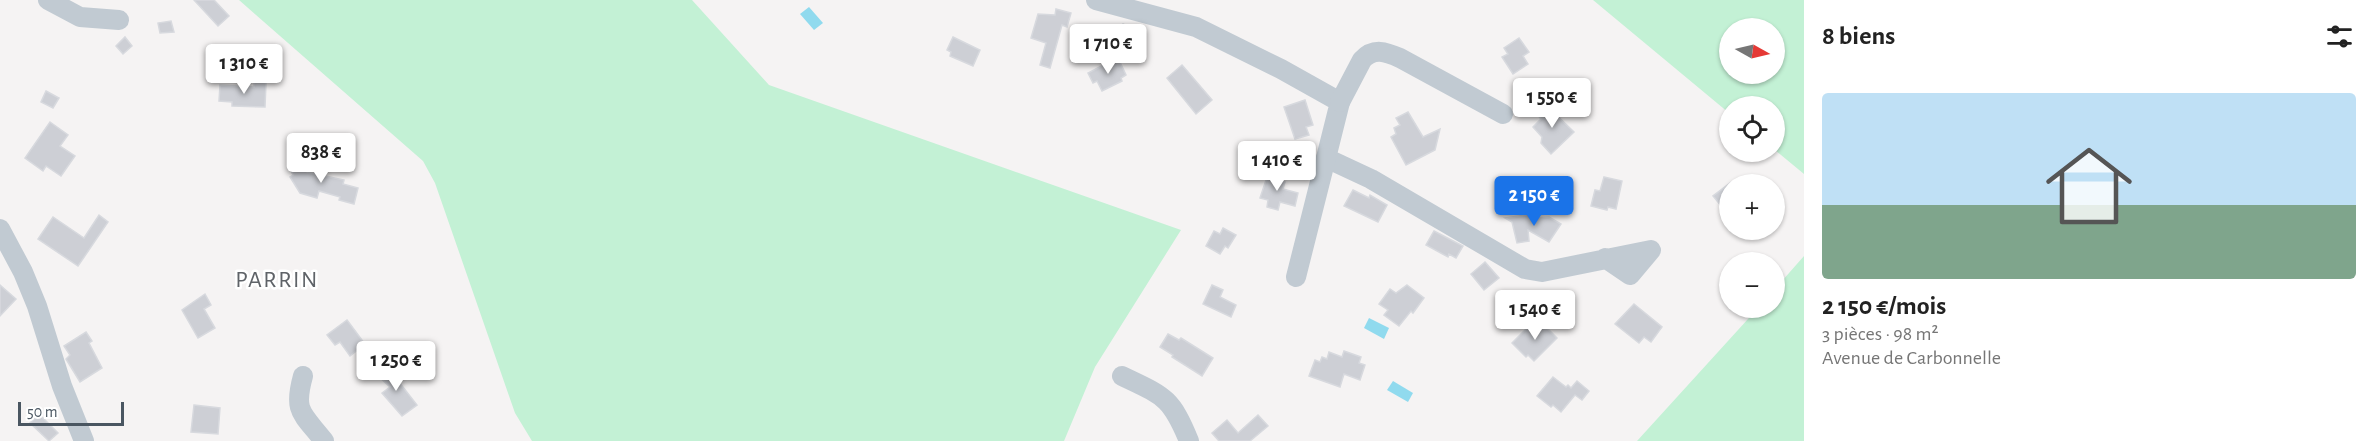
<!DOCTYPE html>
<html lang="fr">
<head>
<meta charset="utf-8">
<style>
	body { margin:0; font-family:"Alegreya Sans",sans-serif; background:#f2f2f2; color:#222; height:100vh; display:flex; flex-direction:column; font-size:22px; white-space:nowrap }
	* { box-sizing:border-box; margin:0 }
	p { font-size:20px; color:#767676 }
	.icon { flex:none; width:33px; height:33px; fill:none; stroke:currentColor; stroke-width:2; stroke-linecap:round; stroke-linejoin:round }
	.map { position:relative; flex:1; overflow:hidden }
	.sheet { display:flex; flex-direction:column; background:#fff; width:570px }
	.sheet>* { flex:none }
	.needle { width:39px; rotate:98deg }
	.controls { position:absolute; left:1719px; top:18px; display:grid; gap:12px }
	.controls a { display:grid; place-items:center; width:66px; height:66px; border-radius:50%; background:#fff; box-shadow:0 2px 4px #0004; font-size:30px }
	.scale { position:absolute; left:18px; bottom:15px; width:106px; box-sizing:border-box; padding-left:6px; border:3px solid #4a5661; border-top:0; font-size:16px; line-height:21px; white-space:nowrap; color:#4a5661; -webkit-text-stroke:4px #fff; paint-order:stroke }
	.price { position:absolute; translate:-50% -51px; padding:0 14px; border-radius:6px; background:#fff; color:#222; font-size:20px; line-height:39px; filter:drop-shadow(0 2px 3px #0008) }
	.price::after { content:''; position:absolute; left:50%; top:36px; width:18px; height:14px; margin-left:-9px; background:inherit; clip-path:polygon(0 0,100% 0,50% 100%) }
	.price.on { background:#1a73e8; color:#fff }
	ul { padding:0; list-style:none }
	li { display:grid; align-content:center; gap:12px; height:318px; padding:0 18px }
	li span { display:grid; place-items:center; height:186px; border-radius:6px; color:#555 }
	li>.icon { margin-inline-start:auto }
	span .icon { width:108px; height:108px; fill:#fffc; stroke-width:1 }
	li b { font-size:26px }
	h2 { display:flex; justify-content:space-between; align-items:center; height:72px; padding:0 18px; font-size:26px }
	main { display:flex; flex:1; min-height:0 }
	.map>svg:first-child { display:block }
</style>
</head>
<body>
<main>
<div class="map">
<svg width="1804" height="441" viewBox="0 0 1804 441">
	<rect width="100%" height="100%" fill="#f5f3f3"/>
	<g fill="#c3f1d5" fill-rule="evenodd">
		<polygon points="239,0 692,0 769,85 1181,230 1095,367 1064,441 532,441 515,413 435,183 423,161"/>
		<path d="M 1593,0 L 1804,0 L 1804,174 L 1775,150 L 1774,106 L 1730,106 L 1729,113 ZM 1730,28 L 1774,28 L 1774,74 L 1730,74 Z"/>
		<polygon points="1804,256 1804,441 1637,441 1758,308 1774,308 1775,289"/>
	</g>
	<g fill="#90daee">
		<polygon points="809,7 823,23 814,30 800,14"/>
		<polygon points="1369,318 1389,328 1384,339 1364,328"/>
		<polygon points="1393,381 1413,393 1408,402 1387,390"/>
	</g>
	<g fill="#cdcfd5" stroke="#d7d9de" stroke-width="1.5">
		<polygon points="194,0 214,0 229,16 218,26"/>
		<polygon points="1056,9 1071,13 1067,27 1062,25 1050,68 1040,65 1046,43 1031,38 1038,14 1055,15"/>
		<polygon points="171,21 174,32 160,33 158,23"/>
		<polygon points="1123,24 1133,29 1128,39 1117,34"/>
		<polygon points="125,37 132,46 123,54 116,46"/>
		<polygon points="953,37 980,50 973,66 950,56 951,52 947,50"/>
		<polygon points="1519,38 1529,52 1523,56 1528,64 1513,74 1502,57 1508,54 1504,48"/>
		<polygon points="1119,60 1126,75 1121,78 1122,81 1102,91 1097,81 1093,83 1088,73 1105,64 1106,67"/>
		<polygon points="1182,65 1212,100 1196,114 1167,78"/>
		<polygon points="254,80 266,83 265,107 232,106 232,102 219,101 220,85 254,87"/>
		<polygon points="46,91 59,98 53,108 41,102"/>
		<polygon points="1305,100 1313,125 1306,127 1309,135 1295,139 1284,107"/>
		<polygon points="1545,104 1574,132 1551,154 1541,143 1542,137 1533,127 1541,119 1535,112"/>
		<polygon points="1408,112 1423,137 1440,129 1435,150 1406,165 1391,137 1396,134 1394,128 1400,125 1396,118"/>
		<polygon points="50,122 68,135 60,146 75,156 61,176 46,166 43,171 25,158"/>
		<polygon points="300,159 307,172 344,180 343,184 358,188 354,204 339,200 340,197 319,191 317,198 300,193 290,177 293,175 288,165"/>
		<polygon points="1269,171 1283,174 1281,181 1285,182 1283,189 1298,193 1295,206 1280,202 1278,210 1267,207 1268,200 1260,198"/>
		<polygon points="1604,177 1622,181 1616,209 1608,207 1607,210 1591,206 1595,190 1600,191"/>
		<polygon points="1730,183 1730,217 1713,196"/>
		<polygon points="1353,190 1369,198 1370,195 1387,205 1378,222 1344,206"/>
		<polygon points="1534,214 1535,218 1549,217 1561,224 1549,242 1528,230 1529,241 1517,243 1512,222 1505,218"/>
		<polygon points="99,215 108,222 78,266 38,239 53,217 84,238"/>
		<polygon points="1223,228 1236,235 1228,248 1225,246 1220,254 1206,246 1214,231 1220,234"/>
		<polygon points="1434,231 1463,246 1456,258 1449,254 1448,257 1426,245"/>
		<polygon points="1485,262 1499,278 1484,290 1471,274"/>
		<polygon points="0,285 16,299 0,316"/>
		<polygon points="1212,285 1223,290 1220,297 1236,305 1231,317 1203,304"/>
		<polygon points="1407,285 1424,298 1413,313 1411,311 1399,326 1384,315 1388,310 1379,304 1390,289 1396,293"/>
		<polygon points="205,294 211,305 204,309 215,328 198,338 182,310"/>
		<polygon points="1634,304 1662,327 1651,342 1644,337 1639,343 1615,324"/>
		<polygon points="347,320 365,344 350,356 340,342 335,345 327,335"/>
		<polygon points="1540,321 1557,338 1534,361 1528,355 1526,357 1512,343 1527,328 1530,331"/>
		<polygon points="86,332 92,341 89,343 102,368 80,382 66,359 70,355 64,346"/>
		<polygon points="1168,334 1179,340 1181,338 1213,358 1202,376 1172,357 1173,355 1160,347"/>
		<polygon points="1344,351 1361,357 1359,363 1365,365 1360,380 1344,374 1340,387 1309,376 1315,360 1320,362 1322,357 1327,359 1329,352 1342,357"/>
		<polygon points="385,364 417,405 402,416 382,393 390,387 375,373"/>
		<polygon points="1553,377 1566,387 1568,385 1571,388 1577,381 1589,391 1582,400 1575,395 1561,412 1553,405 1551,407 1537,396"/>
		<polygon points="194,405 220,408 218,434 191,432"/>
		<polygon points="39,414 58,433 49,441 30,423"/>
		<polygon points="1258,415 1268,426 1250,441 1219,441 1212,433 1227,420 1238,433"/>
	</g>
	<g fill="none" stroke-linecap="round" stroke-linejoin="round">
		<g stroke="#c1cad2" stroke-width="20">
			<polyline points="48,0 80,17 119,20"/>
			<polyline points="1096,0 1196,27 1281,69 1340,102 1326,158 1371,179 1525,269 1542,272 1651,250 1630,275 1605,258"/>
			<path d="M 1340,102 L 1362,60 C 1374,47 1386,52 1400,58 L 1503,114"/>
			<polyline points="0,229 23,272 37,306 62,386 84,441"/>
			<polyline points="1296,277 1326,158"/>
			<path d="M 303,376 C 293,412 302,413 324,441"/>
			<path d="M 1122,376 C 1164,396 1171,397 1189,441"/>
		</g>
	</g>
	<g text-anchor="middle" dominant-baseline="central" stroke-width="5" stroke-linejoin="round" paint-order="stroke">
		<g font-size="24" letter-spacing="1.5" fill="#5f6368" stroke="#fff">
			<text x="277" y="280">PARRIN</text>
		</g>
	</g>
</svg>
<div class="controls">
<a><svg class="needle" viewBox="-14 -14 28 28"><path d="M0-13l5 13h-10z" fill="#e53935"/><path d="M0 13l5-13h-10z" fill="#767676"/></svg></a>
<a><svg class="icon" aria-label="locate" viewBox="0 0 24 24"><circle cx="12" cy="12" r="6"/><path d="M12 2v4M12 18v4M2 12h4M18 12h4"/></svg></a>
<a>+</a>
<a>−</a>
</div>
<div class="scale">50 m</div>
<b class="price" style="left:1108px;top:75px">1 710 €</b>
<b class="price" style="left:244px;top:95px">1 310 €</b>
<b class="price" style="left:1552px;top:129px">1 550 €</b>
<b class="price" style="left:321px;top:184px">838 €</b>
<b class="price" style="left:1277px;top:192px">1 410 €</b>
<b class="price on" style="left:1534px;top:227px">2 150 €</b>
<b class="price" style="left:1535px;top:341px">1 540 €</b>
<b class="price" style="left:396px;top:392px">1 250 €</b>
</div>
<section class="sheet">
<h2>8 biens<svg class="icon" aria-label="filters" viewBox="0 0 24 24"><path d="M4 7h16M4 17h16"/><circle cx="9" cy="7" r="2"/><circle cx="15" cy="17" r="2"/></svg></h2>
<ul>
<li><span style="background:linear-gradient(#bfe0f5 60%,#7fa58c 0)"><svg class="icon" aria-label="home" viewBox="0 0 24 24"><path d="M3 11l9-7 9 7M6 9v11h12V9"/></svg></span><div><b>2 150 €/mois</b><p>3 pièces · 98 m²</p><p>Avenue de Carbonnelle</p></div></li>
</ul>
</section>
</main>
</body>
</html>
